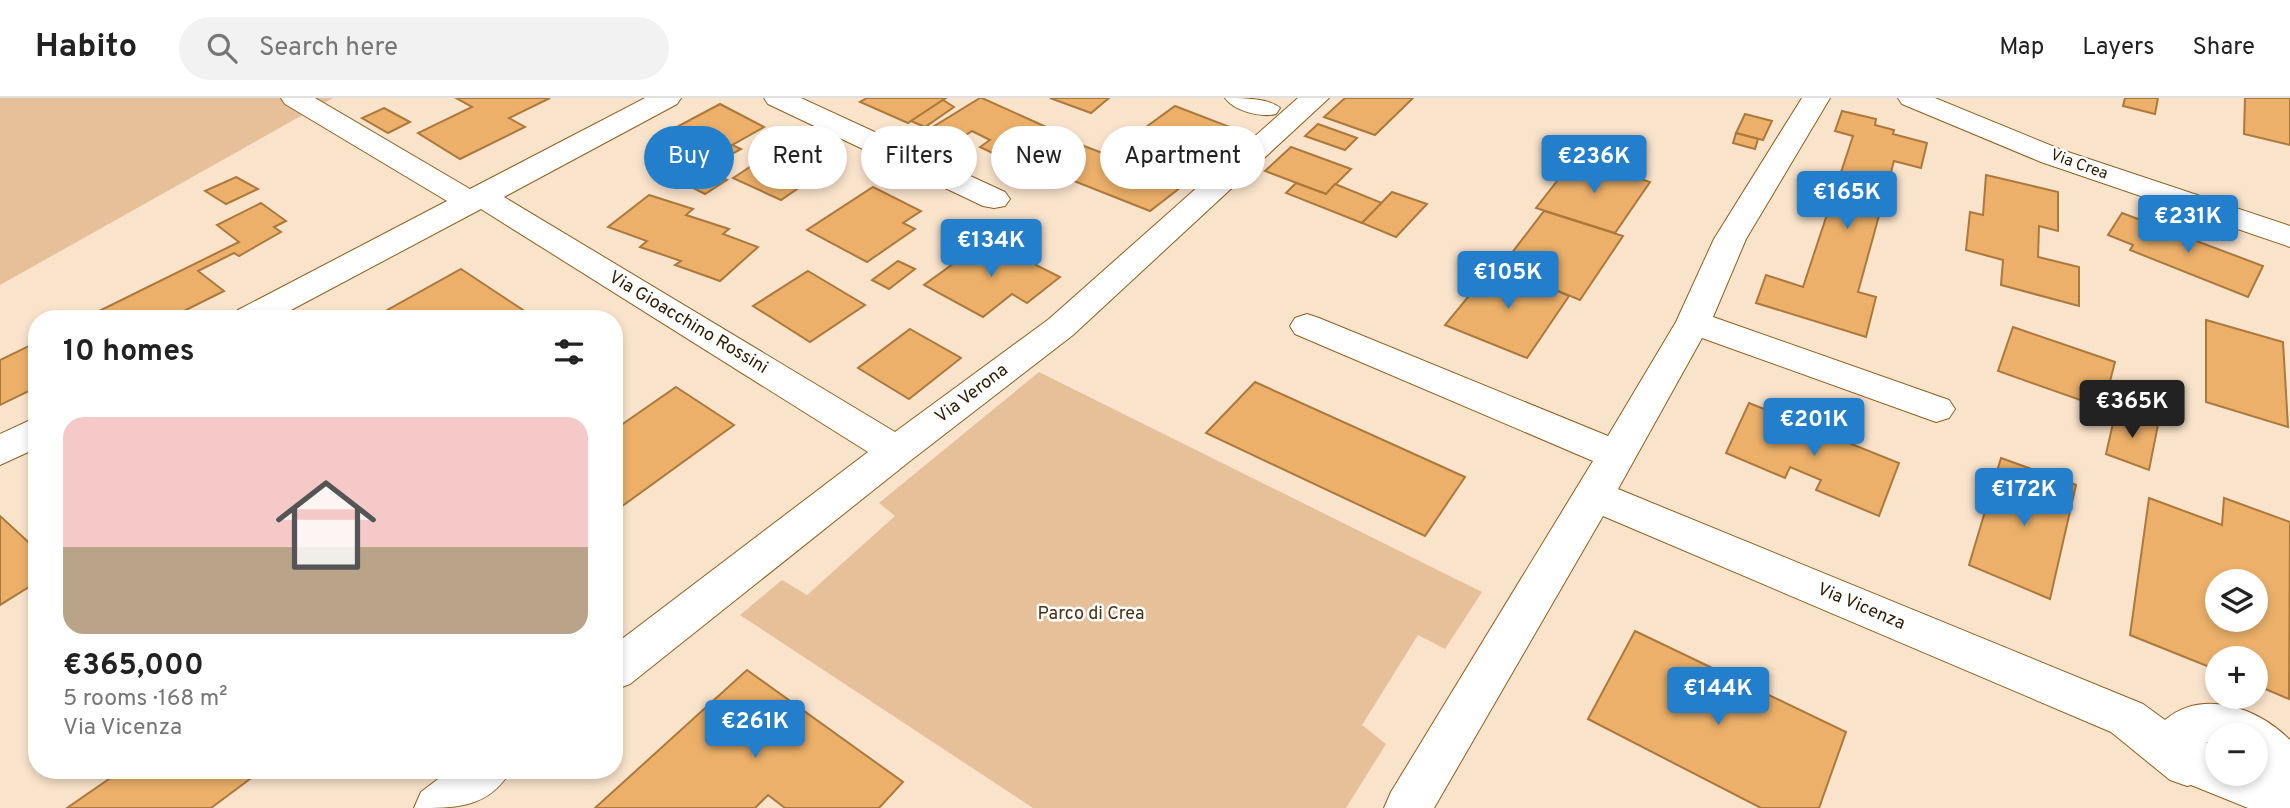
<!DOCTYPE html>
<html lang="en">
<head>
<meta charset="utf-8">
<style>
	body { margin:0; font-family:Overpass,sans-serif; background:#f2f2f2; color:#222; height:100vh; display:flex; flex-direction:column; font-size:26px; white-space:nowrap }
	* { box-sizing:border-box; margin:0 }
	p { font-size:23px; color:#767676 }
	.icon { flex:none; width:38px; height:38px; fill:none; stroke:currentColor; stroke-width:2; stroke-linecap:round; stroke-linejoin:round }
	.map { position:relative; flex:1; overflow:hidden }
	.side { position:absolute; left:28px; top:212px; width:595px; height:469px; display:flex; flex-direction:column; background:#fff; border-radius:28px; box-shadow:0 4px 10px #0003 }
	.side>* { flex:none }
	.banner { position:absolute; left:644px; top:28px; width:665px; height:63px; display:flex; gap:14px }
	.buttons { position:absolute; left:2205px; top:471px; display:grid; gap:14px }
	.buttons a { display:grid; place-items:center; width:63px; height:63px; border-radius:50%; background:#fff; box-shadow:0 4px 10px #0003; font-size:35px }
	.price { position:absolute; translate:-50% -60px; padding:0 16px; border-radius:7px; background:#237fcc; color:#fff; font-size:23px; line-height:46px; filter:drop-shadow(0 2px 4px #0008) }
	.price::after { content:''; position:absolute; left:50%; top:42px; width:21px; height:16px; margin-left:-10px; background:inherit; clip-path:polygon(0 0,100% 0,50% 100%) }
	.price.on { background:#222; color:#fff }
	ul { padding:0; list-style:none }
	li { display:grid; align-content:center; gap:14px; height:371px; padding:0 35px }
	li+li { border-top:2px solid #e0e0e0 }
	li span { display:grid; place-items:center; height:217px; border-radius:21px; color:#555 }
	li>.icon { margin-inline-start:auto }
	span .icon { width:126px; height:126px; fill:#fffc; stroke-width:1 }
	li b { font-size:30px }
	h2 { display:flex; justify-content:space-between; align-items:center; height:84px; padding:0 35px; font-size:30px }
	.tag { padding:0 24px; border-radius:32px; background:#fff; box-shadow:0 4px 10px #0003; font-size:24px; line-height:63px }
	.tag.on { background:#237fcc; color:#fff }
	header { display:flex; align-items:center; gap:42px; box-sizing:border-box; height:98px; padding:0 35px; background:#fff; border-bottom:2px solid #e0e0e0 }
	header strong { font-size:33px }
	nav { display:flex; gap:38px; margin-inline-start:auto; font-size:24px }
	.search { width:490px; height:63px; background:#f2f2f2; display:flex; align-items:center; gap:18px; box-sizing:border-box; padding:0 24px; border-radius:38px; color:#767676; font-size:26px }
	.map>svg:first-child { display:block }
</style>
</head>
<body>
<header>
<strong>Habito</strong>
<div class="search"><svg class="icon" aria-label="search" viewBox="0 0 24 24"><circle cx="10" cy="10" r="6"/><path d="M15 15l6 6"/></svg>Search here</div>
<nav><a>Map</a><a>Layers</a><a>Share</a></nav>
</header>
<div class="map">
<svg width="2290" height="710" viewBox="0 0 2290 710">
	<rect width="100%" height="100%" fill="#f9e3cb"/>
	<g fill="#e6c098">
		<polygon points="0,0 333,0 0,187"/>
		<polygon points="1039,274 1482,494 1445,551 1418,537 1362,627 1386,646 1346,710 1033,710 740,517 782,482 807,497 895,418 879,405"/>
	</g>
	<g fill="#ecb06a" stroke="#ac793c" stroke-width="2" fill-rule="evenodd">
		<polygon points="456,0 550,0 509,20 525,29 460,61 418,35 472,9"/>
		<polygon points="867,0 946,0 908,25 860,4"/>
		<polygon points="980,0 982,0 1044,28 999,58 980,49 990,42 972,33 954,45 928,32"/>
		<polygon points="1050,0 1109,0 1091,15"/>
		<polygon points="1345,0 1413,0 1375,37 1324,19"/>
		<polygon points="2125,0 2158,0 2155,16 2123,8"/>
		<polygon points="2245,0 2290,0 2290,47 2244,36"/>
		<polygon points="943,2 954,9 925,29 911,23"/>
		<polygon points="720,6 764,29 700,65 656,40"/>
		<polygon points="1175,8 1235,31 1196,63 1135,37"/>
		<polygon points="384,10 410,24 388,35 362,20"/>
		<polygon points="1842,13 1876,21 1875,27 1894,32 1893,36 1927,45 1921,70 1894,63 1858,194 1876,199 1866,239 1756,205 1766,177 1803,189 1853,38 1835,33"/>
		<polygon points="1745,16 1772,23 1763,42 1736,35"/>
		<polygon points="1318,26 1357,40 1345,52 1305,38"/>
		<polygon points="1736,35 1758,41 1755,51 1733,45"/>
		<polygon points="1029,42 1041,47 1024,59 1011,54"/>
		<polygon points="1068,42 1185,86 1150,113 1036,68"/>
		<polygon points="788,44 835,65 781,102 733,80"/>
		<polygon points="732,47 741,51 726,59 731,61 691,84 678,77"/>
		<polygon points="1291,49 1351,71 1326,96 1265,73"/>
		<polygon points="1576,59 1650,84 1615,135 1536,110"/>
		<polygon points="714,76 727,82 705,96 691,89"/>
		<polygon points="1986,77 2058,94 2058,133 2039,128 2038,159 2079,169 2079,208 2001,187 2003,162 1966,152 1970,114 1983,117"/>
		<polygon points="236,79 258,91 226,106 205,93"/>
		<polygon points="1296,85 1326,96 1335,86 1382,105 1362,125 1286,95"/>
		<polygon points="873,89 921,113 903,125 915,131 867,164 807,132"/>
		<polygon points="1392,94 1427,106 1396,139 1362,125"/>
		<polygon points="649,97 693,111 686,117 729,131 723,136 758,149 720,183 675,167 681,163 640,149 647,143 608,129"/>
		<polygon points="261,105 286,123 274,129 281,134 239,158 234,155 198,173 224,193 170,220 85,220 239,144 217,127"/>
		<polygon points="1544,113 1623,138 1580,202 1501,169"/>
		<polygon points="2122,115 2263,168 2248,199 2130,152 2133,147 2108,137"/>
		<polygon points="986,142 1060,179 1027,205 1012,196 983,219 924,187"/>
		<polygon points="898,163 915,171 889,191 872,182"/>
		<polygon points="1495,166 1569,198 1527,260 1445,227"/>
		<polygon points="461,171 526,214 516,220 373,220"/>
		<polygon points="808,173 865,207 810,244 753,208"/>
		<polygon points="2206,222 2283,244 2288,329 2206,304"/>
		<polygon points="2013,229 2115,264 2103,310 1998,273"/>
		<polygon points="910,231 961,260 909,301 858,270"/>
		<polygon points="37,244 37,289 0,307 0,262"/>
		<polygon points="1255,284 1465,379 1425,438 1206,335"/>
		<polygon points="676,289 734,327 614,414 614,332"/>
		<polygon points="1749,305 1899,365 1879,418 1816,392 1821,382 1790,369 1785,380 1726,355"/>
		<polygon points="2116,312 2158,327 2149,372 2106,356"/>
		<polygon points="2001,360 2076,387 2050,501 1969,467"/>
		<path d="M 2149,400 L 2222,427 L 2224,400 L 2290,424 L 2289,601 L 2256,587 L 2256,560 L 2217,560 L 2217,572 L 2130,537 ZM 2217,483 L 2256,483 L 2256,522 L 2217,522 Z"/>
		<polygon points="0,418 37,452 37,484 0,507"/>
		<polygon points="1635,533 1846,634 1819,710 1761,710 1588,621"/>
		<polygon points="747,572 903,684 879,710 785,710 768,697 755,710 595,710"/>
		<polygon points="122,672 262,672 211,710 67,710"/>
	</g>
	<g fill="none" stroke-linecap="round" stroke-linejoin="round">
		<g stroke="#905f1e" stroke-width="2">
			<g id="street">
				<polygon points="281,0 315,0 470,91 645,0 681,0 677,6 504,99 895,334 1049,221 1298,0 1329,0 1073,237 910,363 630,586 614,592 614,547 868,354 481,111 276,220 233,220 238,212 447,103 285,6"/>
				<polygon points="764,0 801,0 1005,94 1010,101 1005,108 994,110 983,108 768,6"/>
				<path d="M 1225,0 C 1242,0 1269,0 1280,10 L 1276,16 C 1261,20 1234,13 1225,0 Z"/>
				<path d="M 1802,0 L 1830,0 L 1746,141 L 1713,219 L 1949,302 L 1955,311 L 1949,320 L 1936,324 L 1702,240 L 1618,391 L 2143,606 L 2165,622 C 2203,590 2258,610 2290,642 L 2290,710 L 2248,710 L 2191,687 L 2187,688 L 2170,682 L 2111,634 L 1603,418 L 1434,710 L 1384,710 L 1391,694 L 1593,363 L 1295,236 L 1290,228 L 1295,220 L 1307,216 L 1319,220 L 1608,338 L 1676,224 L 1714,141 ZM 2217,637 L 2256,637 L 2256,676 L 2217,676 L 2217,652 L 2206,644 L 2217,646 Z"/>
				<polygon points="37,319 37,350 0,367 0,336"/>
				<path d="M 450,672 L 511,672 C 489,710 457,710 414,710 L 421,694 Z"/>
			</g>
		</g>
		<g stroke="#905f1e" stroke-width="2">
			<polygon id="secondary" points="1898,0 1935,0 2062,52 2290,128 2290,149 2041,64 1902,6"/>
		</g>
		<use href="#street" fill="#fff" fill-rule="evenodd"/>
		<use href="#secondary" fill="#fff" fill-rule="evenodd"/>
	</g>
	<g text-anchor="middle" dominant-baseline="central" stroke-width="5" stroke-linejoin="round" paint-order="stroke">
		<g font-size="16" fill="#2f1a02" stroke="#fff">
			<text transform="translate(2079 67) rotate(20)">Via Crea</text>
		</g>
		<g font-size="18" fill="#2f1a02" stroke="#fff">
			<text transform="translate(688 225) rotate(31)">Via Gioacchino Rossini</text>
			<text transform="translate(972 296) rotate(-37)">Via Verona</text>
			<text transform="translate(1861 509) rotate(23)">Via Vicenza</text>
		</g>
		<g font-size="18" fill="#493012" stroke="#fff">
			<text x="1091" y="516">Parco di Crea</text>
		</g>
	</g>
</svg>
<div class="buttons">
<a><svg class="icon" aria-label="layers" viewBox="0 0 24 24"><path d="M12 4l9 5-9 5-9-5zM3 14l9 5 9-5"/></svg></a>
<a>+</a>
<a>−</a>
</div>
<b class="price" style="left:1594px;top:97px">€236K</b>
<b class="price" style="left:1847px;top:133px">€165K</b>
<b class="price" style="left:2188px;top:157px">€231K</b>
<b class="price" style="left:991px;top:181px">€134K</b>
<b class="price" style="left:1508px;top:213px">€105K</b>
<b class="price on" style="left:2132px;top:342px">€365K</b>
<b class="price" style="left:1814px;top:360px">€201K</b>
<b class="price" style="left:2024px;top:430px">€172K</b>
<b class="price" style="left:1718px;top:629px">€144K</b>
<b class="price" style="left:755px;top:662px">€261K</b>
<div class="banner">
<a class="tag on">Buy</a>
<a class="tag">Rent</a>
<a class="tag">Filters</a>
<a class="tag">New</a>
<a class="tag">Apartment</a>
</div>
<section class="side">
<h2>10 homes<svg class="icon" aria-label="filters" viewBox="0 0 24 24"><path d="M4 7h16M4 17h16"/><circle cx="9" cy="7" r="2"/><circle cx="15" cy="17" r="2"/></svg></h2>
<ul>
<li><span style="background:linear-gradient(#f6c9c9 60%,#b9a48a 0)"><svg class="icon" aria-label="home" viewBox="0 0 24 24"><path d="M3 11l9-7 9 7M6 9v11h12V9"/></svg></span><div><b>€365,000</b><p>5 rooms · 168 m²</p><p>Via Vicenza</p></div></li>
</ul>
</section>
</div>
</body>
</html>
